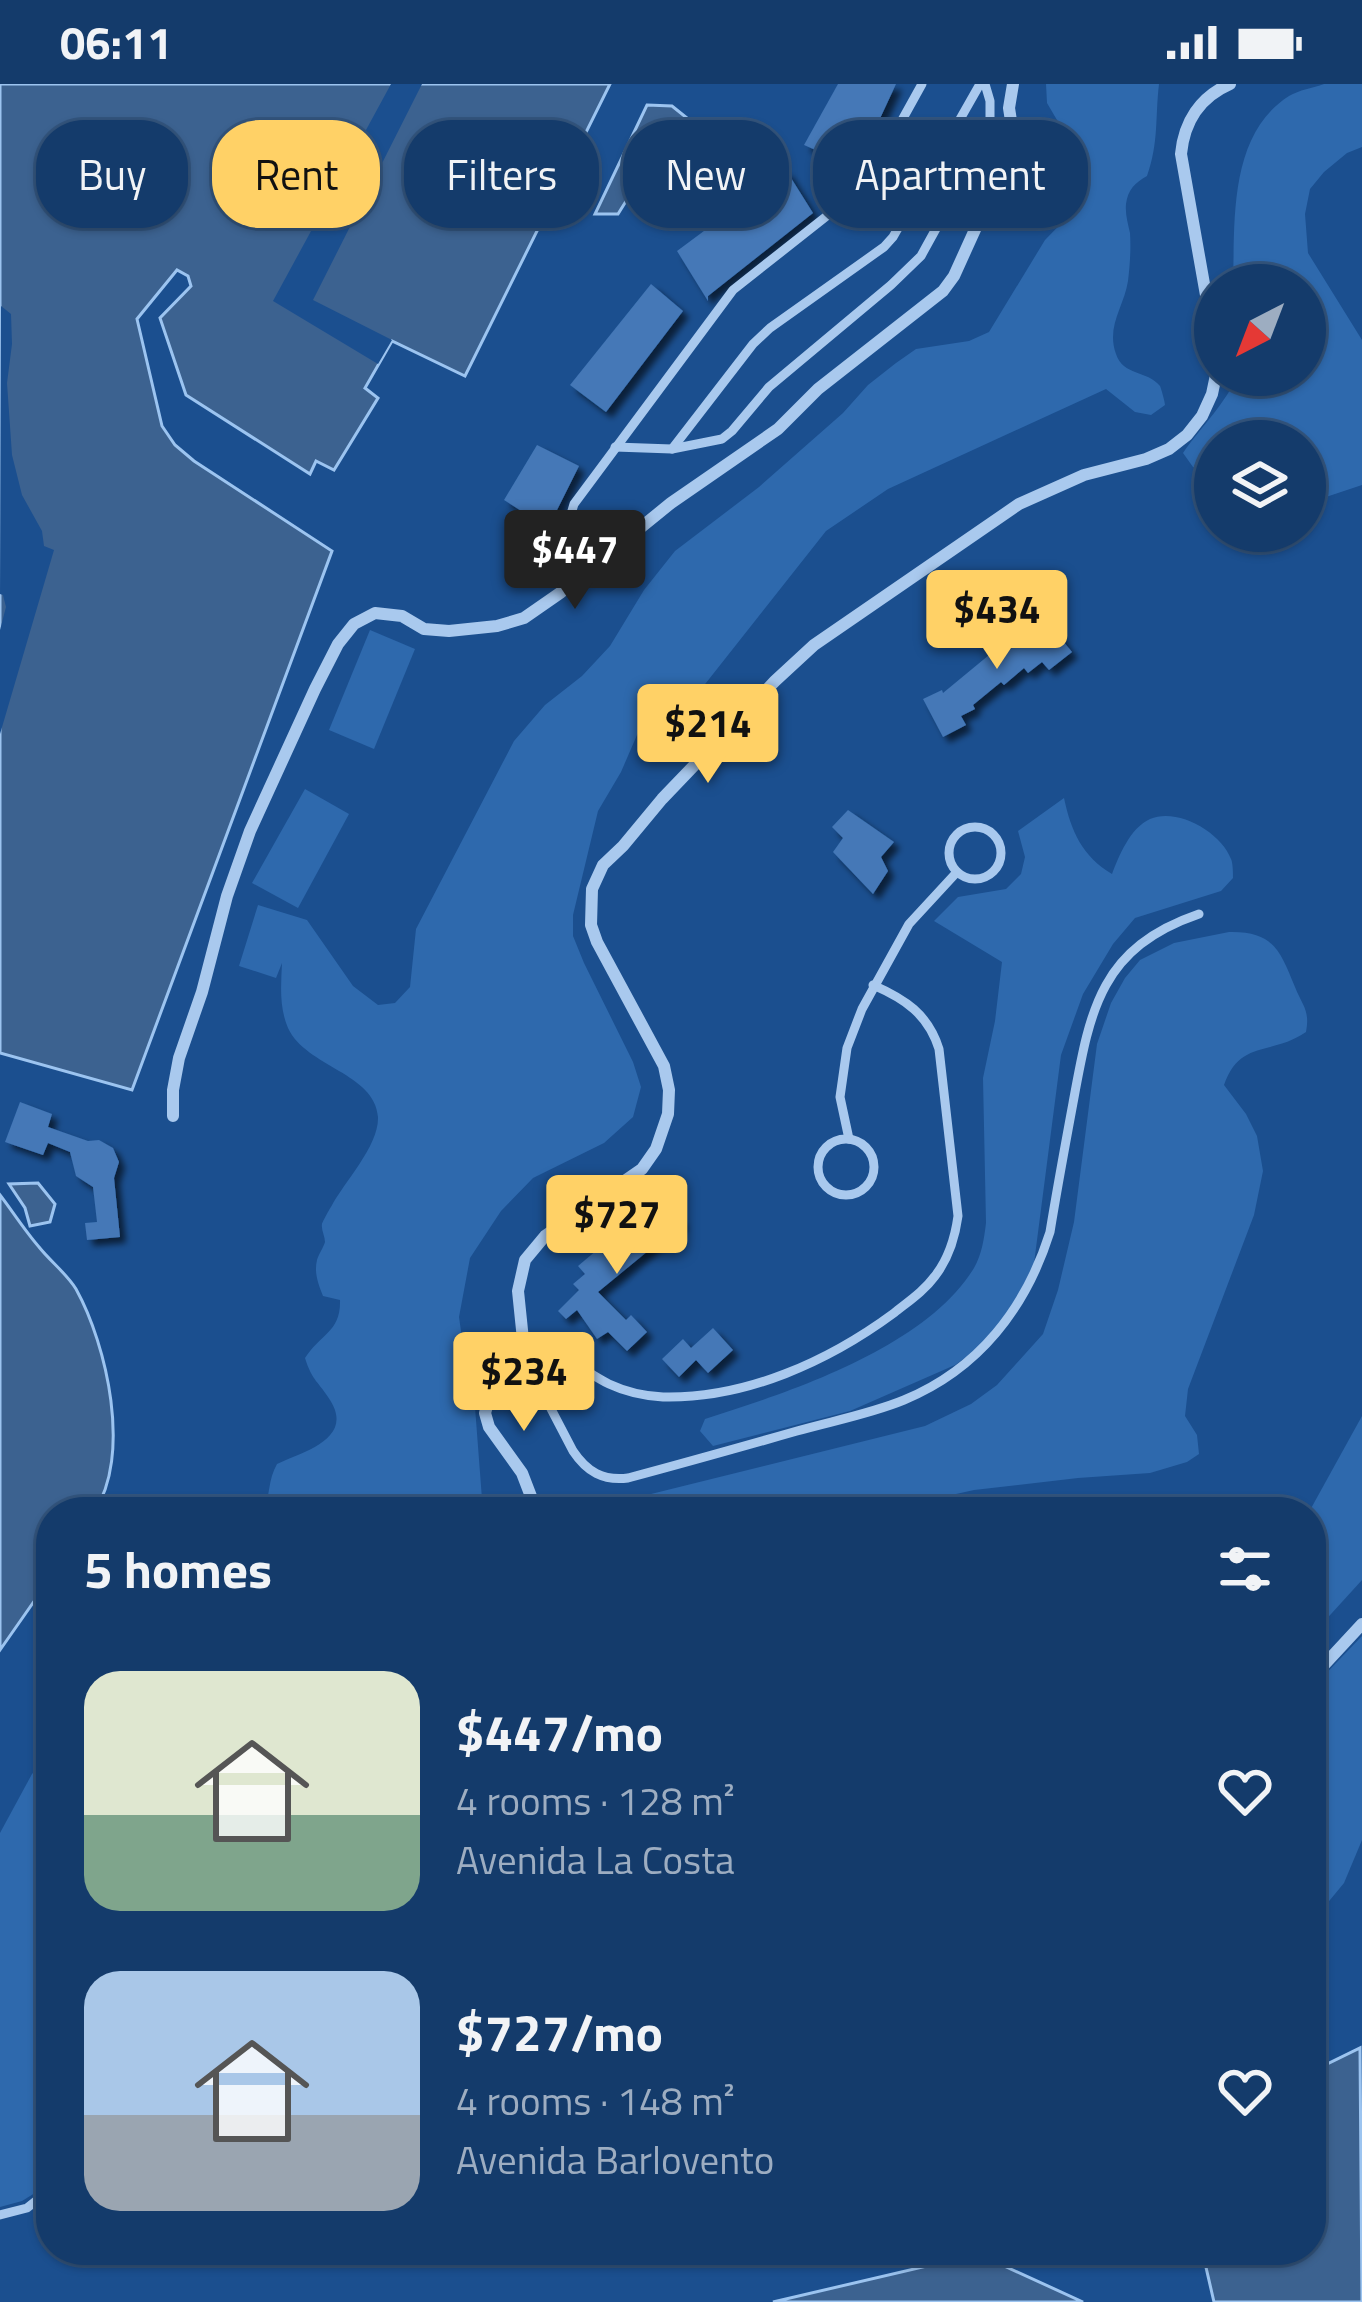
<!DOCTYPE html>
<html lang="en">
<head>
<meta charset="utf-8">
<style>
	body { margin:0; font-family:"Titillium Web",sans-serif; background:#214673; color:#f1f3f6; height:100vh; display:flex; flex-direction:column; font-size:45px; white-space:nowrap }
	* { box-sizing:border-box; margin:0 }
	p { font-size:39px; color:#9dadc1 }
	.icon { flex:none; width:66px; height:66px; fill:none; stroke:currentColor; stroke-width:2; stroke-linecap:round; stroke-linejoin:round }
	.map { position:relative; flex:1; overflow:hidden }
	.drawer { position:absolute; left:36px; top:1413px; width:1290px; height:768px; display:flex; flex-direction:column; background:#143b6b; border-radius:48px; box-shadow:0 3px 9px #0004,0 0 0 3px #33557e }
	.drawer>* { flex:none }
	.guide { position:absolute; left:36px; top:36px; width:1290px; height:108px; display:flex; gap:24px }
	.needle { width:78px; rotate:222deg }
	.fabs { position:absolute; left:1194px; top:180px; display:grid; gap:24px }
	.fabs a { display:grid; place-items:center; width:132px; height:132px; border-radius:50%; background:#143b6b; box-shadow:0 3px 9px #0004,0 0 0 3px #33557e; font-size:60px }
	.price { position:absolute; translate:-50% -102px; padding:0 27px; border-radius:12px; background:#ffd166; color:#111; font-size:39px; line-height:78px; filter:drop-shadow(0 3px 6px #0008) }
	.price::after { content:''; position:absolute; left:50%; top:72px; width:36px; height:27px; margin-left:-18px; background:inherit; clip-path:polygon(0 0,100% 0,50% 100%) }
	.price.active { background:#222; color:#fff }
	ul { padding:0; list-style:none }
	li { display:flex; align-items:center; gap:36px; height:300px; padding:0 48px }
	li span { display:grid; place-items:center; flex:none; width:336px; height:240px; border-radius:36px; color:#555 }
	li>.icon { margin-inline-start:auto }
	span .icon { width:144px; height:144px; fill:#fffc; stroke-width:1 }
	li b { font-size:51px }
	h2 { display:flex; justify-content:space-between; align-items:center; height:144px; padding:0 48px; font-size:51px }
	.chip { padding:0 42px; border-radius:48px; background:#143b6b; box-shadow:0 3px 9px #0004,0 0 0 3px #33557e; font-size:42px; line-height:108px }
	.chip.active { background:#ffd166; color:#111 }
	.status { display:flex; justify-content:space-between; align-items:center; height:84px; padding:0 60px; background:#143b6b; direction:ltr }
	.status svg { height:33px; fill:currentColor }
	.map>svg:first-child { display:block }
</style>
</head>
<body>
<div class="status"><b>06:11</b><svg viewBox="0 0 49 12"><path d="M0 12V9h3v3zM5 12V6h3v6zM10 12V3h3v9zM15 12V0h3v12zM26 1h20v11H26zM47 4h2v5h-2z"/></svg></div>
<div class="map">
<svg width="1362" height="2218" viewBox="0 0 1362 2218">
	<defs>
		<filter id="shadow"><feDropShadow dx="6" dy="6" stdDeviation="3" flood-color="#0009"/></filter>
	</defs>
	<rect width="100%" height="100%" fill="#1b4f8f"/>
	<g fill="#2e69ad">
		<path d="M 1046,0 L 1159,0 C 1155,34 1159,58 1147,92 C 1135,99 1128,105 1126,120 C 1125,130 1128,140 1130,149 C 1131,164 1130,181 1128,197 C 1124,223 1106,242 1116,270 C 1123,292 1147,286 1160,302 C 1161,304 1165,318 1165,321 L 1151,331 L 1135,328 L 1106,305 L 888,405 L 826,447 L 702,604 L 651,630 L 637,651 L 621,688 L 598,727 L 573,831 L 573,852 L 584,879 L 633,978 L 641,1003 L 633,1033 L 604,1059 L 533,1094 L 501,1127 L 470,1174 L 459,1233 L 464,1268 L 474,1310 L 483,1428 L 264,1428 C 270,1411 268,1396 277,1380 C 302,1368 355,1355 330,1316 C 319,1298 312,1297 305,1274 C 320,1250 341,1248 340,1216 L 323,1212 C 318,1199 314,1189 317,1176 C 318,1172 324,1162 325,1158 C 325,1152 321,1146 322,1140 C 322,1139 330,1124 331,1123 C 344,1098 379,1062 378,1033 C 375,989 306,983 288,944 C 279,923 281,901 282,879 L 276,894 L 239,882 L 258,821 L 307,836 L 353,902 L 378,921 L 395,919 L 410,903 L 416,845 L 514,657 L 545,621 L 582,592 L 610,562 L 644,506 L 675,467 L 759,403 L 843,329 L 868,301 L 896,279 L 916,265 L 969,257 L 989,248 L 1045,156 L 1082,118 L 1088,100 L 1084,82 L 1047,19 Z"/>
		<path d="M 1324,0 L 1362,0 L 1362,63 L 1347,69 L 1324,88 L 1310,105 L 1305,130 L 1308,169 L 1362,256 L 1362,401 L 1314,417 L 1305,417 L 1305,357 L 1215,357 L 1215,392 L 1193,383 L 1183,369 C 1200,344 1228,317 1237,291 L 1305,291 L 1305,201 L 1233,201 C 1235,138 1228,51 1289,12 C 1299,6 1313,4 1324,0 Z"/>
		<polygon points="370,546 415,565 374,665 329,646"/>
		<polygon points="305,705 349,730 298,824 252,799"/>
		<path d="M 1064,714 C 1071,747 1082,772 1112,790 C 1119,772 1130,744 1150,735 C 1177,723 1221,748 1231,775 C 1233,779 1233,790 1233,794 L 1221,807 L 1135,834 L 1113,860 L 1083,910 L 1061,971 L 1033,1187 L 997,1251 L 955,1281 L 850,1327 L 713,1362 L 700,1347 L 705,1335 C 790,1308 925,1264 974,1184 C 982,1170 984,1155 986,1139 L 983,994 L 995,937 L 1002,878 L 934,837 L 958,813 L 1006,805 L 1021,790 L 1025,773 L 1018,747 Z"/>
		<path d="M 1229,848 C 1274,847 1280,867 1295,903 C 1303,923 1310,926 1306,948 C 1271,972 1240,955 1224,1001 L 1246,1030 L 1257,1052 L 1263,1087 L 1254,1131 L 1188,1305 L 1185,1332 L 1197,1351 L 1199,1370 L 1187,1378 L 1150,1389 L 1078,1394 L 974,1406 L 875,1428 L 625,1428 L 625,1419 L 647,1411 L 925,1342 L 971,1320 L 997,1301 L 1043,1250 L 1058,1206 L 1074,1138 L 1097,960 L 1111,919 L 1125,894 L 1140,876 L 1174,859 Z"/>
		<polygon points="1362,1332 1362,1496 1311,1552 1309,1428"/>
		<polygon points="1362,1552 1362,1756 1344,1799 1311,1839 1311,1605"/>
		<polygon points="51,1671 51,2099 22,2117 0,2123 0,1749 32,1690"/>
	</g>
	<g fill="#3c6290" stroke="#9cc4f0" stroke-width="3">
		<polygon points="0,0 610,0 465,292 392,257 365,304 378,314 334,386 316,377 310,390 186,311 160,234 191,202 188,192 177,186 137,235 162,342 175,361 194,377 332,467 132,1006 0,969"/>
		<polygon points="647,21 672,22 687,34 665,63 672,75 643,90 618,130 595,130"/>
		<polygon points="38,1099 55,1120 50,1138 30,1142 25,1124 9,1100"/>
		<path d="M 0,1111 C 13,1128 25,1147 39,1163 C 50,1177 67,1190 76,1205 C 107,1261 132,1372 94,1428 L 51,1428 L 51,1493 L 0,1566 Z"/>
		<polygon points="1360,1964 1362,2218 1214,2218 1202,2166 1311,2166 1311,1988"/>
		<polygon points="978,2170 1083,2218 773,2218"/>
	</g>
	<g fill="#1b4f8f">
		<polygon points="391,0 422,0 313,216 392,256 378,280 273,217"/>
		<polygon points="1,222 11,230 12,260 7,299 12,371 22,411 42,447 44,462 54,466 0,650 0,546 6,523 3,511 0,510"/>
	</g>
	<g fill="#4478b7" filter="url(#shadow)">
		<polygon points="838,0 896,0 857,84 804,61"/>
		<polygon points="786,86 813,129 708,212 708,217 677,167"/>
		<polygon points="651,200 683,227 606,328 570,301"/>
		<polygon points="537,361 579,382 548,444 504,416"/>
		<polygon points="1040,529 1072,568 1049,586 1042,578 1028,589 1024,584 1004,601 1001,598 973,621 975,625 961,632 966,641 943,653 923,615 942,606 943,609"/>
		<polygon points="848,726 894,758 881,773 888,787 873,810 833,768 843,754 832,743"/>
		<polygon points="20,1018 52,1030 48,1043 88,1057 99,1056 113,1064 119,1078 114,1094 120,1153 87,1156 85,1139 97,1138 93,1103 76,1092 70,1068 48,1059 43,1071 5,1058"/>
		<polygon points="657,1119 668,1132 673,1128 682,1139 598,1208 626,1236 631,1231 647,1248 627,1267 608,1248 597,1255 577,1226 566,1235 558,1227 579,1206 573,1200 585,1190 578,1182 604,1160 607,1163"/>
		<polygon points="713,1244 733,1266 708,1289 696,1276 679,1293 662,1275 683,1255 691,1264"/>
	</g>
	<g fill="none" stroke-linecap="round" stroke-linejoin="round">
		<g stroke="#a9c9ee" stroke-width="9">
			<polyline points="615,363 672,365 722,355 732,347 769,303 891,201 921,172 970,83 990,35 990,17 985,0"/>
			<polyline points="672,365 753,260 770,244 884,163 893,153 980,0"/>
			<polyline points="594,483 571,430 574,420 733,206 866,101 922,0"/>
			<circle cx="975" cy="769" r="26"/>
			<path d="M 873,901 C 905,915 928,930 939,965 L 958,1132 C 955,1154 949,1174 935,1192 C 924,1207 909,1217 894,1229 C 829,1277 746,1315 663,1313 C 644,1312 626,1308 609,1300 C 584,1288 553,1258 525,1275 L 573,1367 C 587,1388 603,1397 628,1394 C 684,1379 741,1363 797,1347 C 832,1337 870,1330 904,1316 C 979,1285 1026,1224 1050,1148 C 1057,1105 1065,1062 1073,1019 C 1090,926 1100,864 1199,830"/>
			<polyline points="849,1055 840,1013 847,964 862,925 909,840 957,788"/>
			<circle cx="846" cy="1083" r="28"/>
			<polyline points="0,2131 27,2124 51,2105"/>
		</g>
		<g stroke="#a9c9ee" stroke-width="12">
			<path d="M 1215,262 L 1181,70 C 1184,38 1200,13 1230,0"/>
			<polyline points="173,1032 173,1006 179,974 202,908 227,812 250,747 315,605 338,560 354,540 375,529 402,532 424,545 449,547 497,542 524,534 560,509 671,419 778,345 818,305 943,207 954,192 1012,64 1014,56 1009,24 1013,0"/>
			<polyline points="537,1428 522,1389 489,1343 485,1329 491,1308 525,1275 518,1207 525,1176 545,1152 642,1085 656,1065 668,1030 669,1006 664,982 597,858 591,841 592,805 603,781 623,762 662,715 775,597 814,561 1019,420 1084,391 1146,375 1169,365 1187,351 1202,332 1212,310 1216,291"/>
			<polyline points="1311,1595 1362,1540"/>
		</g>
	</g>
</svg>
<div class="fabs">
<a><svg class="needle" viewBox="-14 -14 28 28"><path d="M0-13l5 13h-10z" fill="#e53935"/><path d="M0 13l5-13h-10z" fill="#9dadc1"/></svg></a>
<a><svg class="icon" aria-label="layers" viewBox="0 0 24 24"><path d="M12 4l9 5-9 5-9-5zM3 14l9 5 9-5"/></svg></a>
</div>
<b class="price active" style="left:575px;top:528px">$447</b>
<b class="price" style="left:997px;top:588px">$434</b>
<b class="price" style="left:708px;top:702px">$214</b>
<b class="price" style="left:617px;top:1193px">$727</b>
<b class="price" style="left:524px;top:1350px">$234</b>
<div class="guide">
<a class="chip">Buy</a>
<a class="chip active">Rent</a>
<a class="chip">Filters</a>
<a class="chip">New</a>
<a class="chip">Apartment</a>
</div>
<section class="drawer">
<h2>5 homes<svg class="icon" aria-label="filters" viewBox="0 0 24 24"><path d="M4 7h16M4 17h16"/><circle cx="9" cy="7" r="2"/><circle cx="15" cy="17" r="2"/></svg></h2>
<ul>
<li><span style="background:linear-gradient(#dfe7d0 60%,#7fa58c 0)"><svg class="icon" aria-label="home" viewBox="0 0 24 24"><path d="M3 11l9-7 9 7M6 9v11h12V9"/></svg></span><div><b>$447/mo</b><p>4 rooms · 128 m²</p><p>Avenida La Costa</p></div><svg class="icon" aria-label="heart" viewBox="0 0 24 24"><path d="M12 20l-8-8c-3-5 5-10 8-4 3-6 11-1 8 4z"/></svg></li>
<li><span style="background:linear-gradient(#a9c7e8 60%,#9aa5b1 0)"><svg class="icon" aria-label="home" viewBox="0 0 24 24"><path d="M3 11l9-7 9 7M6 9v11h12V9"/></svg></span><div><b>$727/mo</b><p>4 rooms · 148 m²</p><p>Avenida Barlovento</p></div><svg class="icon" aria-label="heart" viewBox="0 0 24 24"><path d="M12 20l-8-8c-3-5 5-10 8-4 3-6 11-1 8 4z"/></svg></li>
</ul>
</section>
</div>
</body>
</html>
